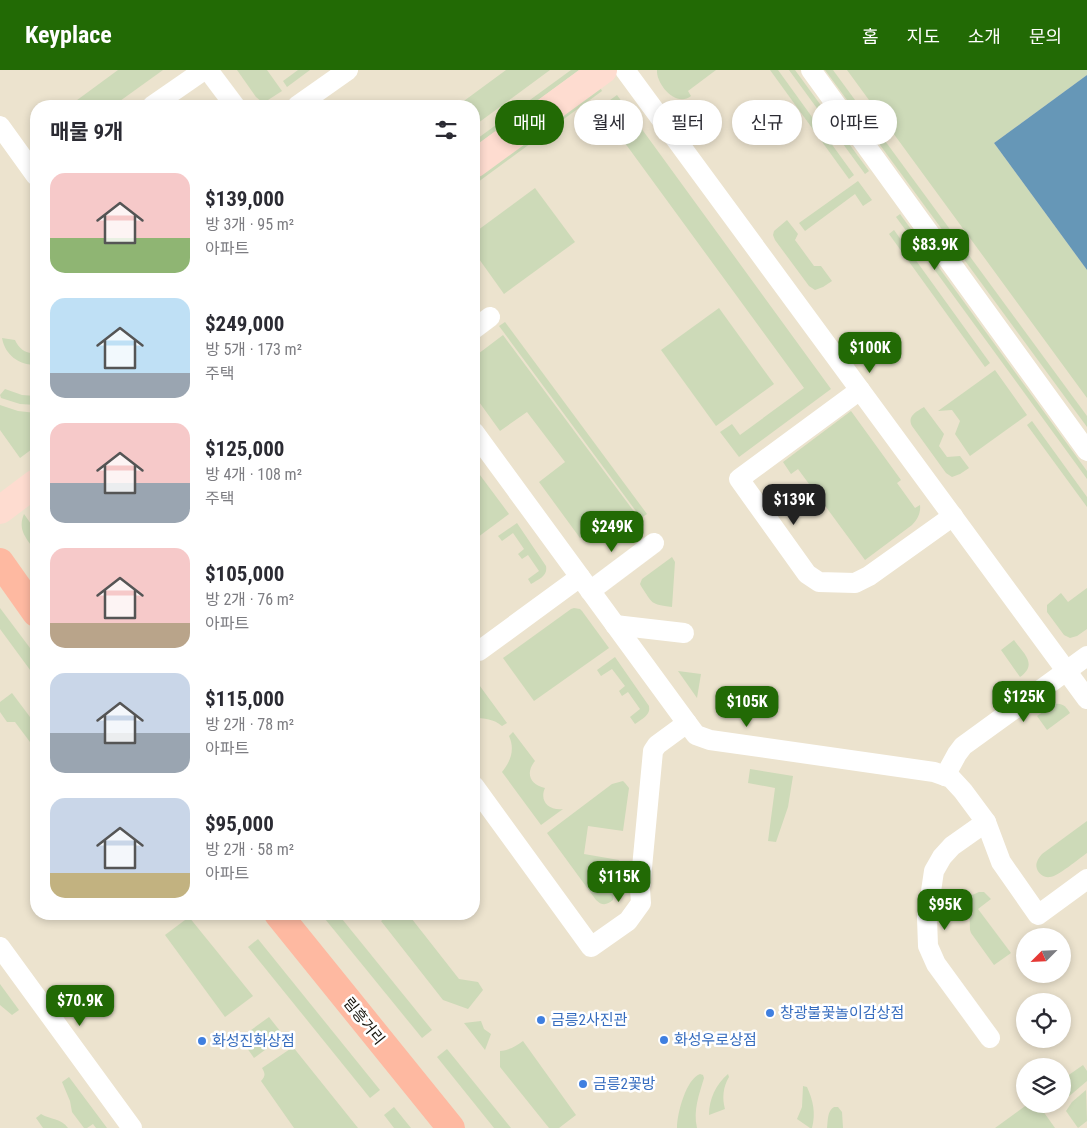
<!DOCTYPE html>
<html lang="ko">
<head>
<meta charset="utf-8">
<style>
	body { margin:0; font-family:"Roboto Condensed","Noto Sans KR",sans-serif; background:#f2f2f3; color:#2b2b33; height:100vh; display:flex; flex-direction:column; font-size:19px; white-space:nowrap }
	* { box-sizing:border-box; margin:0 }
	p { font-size:16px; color:#7c7c81 }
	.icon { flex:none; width:28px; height:28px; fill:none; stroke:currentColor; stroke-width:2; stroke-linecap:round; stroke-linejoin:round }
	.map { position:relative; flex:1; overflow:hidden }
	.sheet { position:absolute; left:30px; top:30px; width:450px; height:820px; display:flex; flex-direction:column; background:#fff; border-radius:20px; box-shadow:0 2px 8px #0003 }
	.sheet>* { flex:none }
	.guide { position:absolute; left:495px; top:30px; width:475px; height:45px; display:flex; gap:10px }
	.needle { width:32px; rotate:246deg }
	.tools { position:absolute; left:1016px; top:858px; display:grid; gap:10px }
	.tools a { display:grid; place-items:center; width:55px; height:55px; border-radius:50%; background:#fff; box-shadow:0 2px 8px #0003; font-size:25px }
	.price { position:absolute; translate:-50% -42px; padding:0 11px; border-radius:10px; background:#226a05; color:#fff; font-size:16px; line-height:32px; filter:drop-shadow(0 1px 2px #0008) }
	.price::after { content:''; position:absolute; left:50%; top:30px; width:15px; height:11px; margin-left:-8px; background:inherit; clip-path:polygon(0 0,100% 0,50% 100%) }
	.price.selected { background:#222; color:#fff }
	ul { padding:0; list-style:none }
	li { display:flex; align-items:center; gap:15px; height:125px; padding:0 20px }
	li span { display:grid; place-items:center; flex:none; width:140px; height:100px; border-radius:15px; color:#555 }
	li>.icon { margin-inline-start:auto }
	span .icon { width:60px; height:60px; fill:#fffc; stroke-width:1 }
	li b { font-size:21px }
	h2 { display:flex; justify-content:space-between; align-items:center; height:60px; padding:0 20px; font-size:21px }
	.pill { padding:0 18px; border-radius:22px; background:#fff; box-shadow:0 2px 8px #0003; font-size:18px; line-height:45px }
	.pill.selected { background:#226a05; color:#fff }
	header { display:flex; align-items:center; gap:30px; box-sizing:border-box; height:70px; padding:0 25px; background:#226a05; color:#fff }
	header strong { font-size:24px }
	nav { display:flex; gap:28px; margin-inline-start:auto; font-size:18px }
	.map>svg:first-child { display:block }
</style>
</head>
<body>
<header>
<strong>Keyplace</strong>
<nav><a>홈</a><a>지도</a><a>소개</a><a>문의</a></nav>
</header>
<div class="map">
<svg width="1087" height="1058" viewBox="0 0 1087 1058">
	<rect width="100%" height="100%" fill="#ece3ce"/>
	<g fill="#cddab8">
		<polygon points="118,0 163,0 113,36 69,36"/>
		<polygon points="237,0 267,0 282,21 268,30 262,32 256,27"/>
		<polygon points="298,0 310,0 287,17 283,11"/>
		<polygon points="506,0 550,0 474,56 474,36 457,36"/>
		<polygon points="571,0 579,0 474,77 474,71"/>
		<path d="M 657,0 L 716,0 L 688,21 L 691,26 C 676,38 656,14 657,0 Z"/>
		<polygon points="770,0 778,0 854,105 849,109"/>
		<polygon points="789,0 795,0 869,101 865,104"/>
		<polygon points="825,0 833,0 1087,346 1087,357"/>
		<polygon points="847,0 1087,0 1087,5 994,73 1087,200 1087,328"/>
		<polygon points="600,17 602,21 474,115 474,110"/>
		<polygon points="617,25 831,319 739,387 720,362 732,354 740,365 804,318 622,69 629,64 616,46 609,51 599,38"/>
		<polygon points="858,111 872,130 863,136 855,124 805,161 799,153"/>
		<polygon points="535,118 575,172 504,224 474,182 474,163"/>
		<polygon points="900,144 1087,401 1087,409 896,147"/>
		<polygon points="787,150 798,164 795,170 814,196 821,196 832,211 823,217 815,220 809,216 775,170 773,165 774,161"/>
		<polygon points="894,160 990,293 985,297 889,164"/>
		<polygon points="719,238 774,314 716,356 661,280"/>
		<polygon points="505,252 647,444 641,448 499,256"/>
		<polygon points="503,265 644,455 620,472 604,450 580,468 539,412 565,392 527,342 500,361 474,325 474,287"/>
		<path d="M 2,268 L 15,270 C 19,279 26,284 36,283 L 36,295 C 19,295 5,285 2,268 Z"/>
		<polygon points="995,300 1027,345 970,386 955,364 960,351 952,340 938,341"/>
		<polygon points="5,319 22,325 36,326 36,335 20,334 1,328 0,325"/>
		<polygon points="0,335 18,341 36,343 36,376 20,388 0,360"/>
		<path d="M 924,337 L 944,364 L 939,376 L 947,387 L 960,386 L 969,398 L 960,404 L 952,407 L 946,403 L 912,356 C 907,346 916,342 924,337 Z"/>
		<path d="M 851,341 L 901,410 L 897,413 L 915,438 L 920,435 C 921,443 917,450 912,455 L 865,490 L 798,399 L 791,404 L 783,392 Z"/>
		<polygon points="1032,351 1087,427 1087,437 1027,355"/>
		<polygon points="474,397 509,444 474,470"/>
		<path d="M 24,444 L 36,461 L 36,482 C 27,469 17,460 24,444 Z"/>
		<path d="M 517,453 L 546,496 C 548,506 539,509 531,514 L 528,509 L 539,501 L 528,485 L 522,489 L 518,484 L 524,479 L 513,463 L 502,471 L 498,466 Z"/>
		<path d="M 672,487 L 675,492 L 672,537 C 650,534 653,534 641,516 L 640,514 L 642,509 Z"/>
		<polygon points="1087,518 1087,559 1077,566 1070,568 1064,565 1047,542 1047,535 1061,523 1068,532"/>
		<polygon points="0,538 36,586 36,608 0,559"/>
		<polygon points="574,538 580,539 582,541 609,578 534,631 503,588 571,539"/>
		<path d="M 1014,570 C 1024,584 1038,594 1020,607 L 1001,580 Z"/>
		<path d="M 615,587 L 649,636 C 651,645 642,649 635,654 L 630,647 L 640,639 L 628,622 L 622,626 L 619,621 L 625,616 L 612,599 L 601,606 L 597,600 Z"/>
		<polygon points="678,601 701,604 697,628"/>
		<path d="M 474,608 L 507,653 L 502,656 C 494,649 484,648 474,648 Z"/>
		<polygon points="12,623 36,655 36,680 15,652 7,652 0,642 0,632"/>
		<path d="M 1055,634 C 1063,633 1066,637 1070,643 L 1047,660 L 1037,646 Z"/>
		<path d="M 513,662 L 535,691 C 525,703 530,715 545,718 C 539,731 549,741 563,739 L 541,755 L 502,702 C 511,691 515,679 509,666 Z"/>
		<polygon points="750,699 793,706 788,737 776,772 768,771 775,718 748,713"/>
		<path d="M 623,711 L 625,713 L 629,718 L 623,761 L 588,756 L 584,784 L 619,790 L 613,830 C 607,835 602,836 596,830 L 547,763 L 612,714 Z"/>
		<path d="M 1087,751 L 1087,783 C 1080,788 1057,807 1050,807 C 1044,808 1039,804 1037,799 C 1035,793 1038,789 1042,784 Z"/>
		<polygon points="979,822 984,822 991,829 978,839 1011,883 994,895 971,863 970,860 969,831 972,825"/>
		<polygon points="321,844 338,844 432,960 422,968"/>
		<polygon points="390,844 408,844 459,909 478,912 483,920 468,939 443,930 381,851"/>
		<polygon points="189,847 253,926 225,947 165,865"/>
		<polygon points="258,869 380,1020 370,1028 248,877"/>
		<polygon points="0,914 19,940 12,945 0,935"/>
		<polygon points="269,947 284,966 254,988 240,968"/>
		<polygon points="481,951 484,959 491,964 485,980 464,953"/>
		<path d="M 523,971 L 576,1045 L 559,1058 L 549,1058 L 500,997 L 500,981 C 509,980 515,977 523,971 Z"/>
		<path d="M 293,977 L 358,1058 L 294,1058 L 261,1011 C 266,1006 265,1003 262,998 Z"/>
		<polygon points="447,979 511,1058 494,1058 437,987"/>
		<polygon points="1083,995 1087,1001 1087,1011 1067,1028 1063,1033 1063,1009"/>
		<path d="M 700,1004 L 703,1005 L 704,1008 C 699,1025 693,1040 697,1058 L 677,1058 C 677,1044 686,1009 700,1004 Z"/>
		<path d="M 728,1004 L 729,1007 C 723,1017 722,1028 725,1039 L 709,1045 C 709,1029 716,1014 728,1004 Z"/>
		<polygon points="69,1007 107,1058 96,1058 93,1054 87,1058 84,1058 72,1042 70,1031 62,1012"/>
		<path d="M 803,1016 L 807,1017 C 813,1030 816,1043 812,1058 L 810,1058 L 797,1049 L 802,1037 Z"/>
		<polygon points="1086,1020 1087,1051 1078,1058 1066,1041 1072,1032"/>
		<polygon points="1028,1034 1038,1034 1055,1058 995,1058"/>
		<polygon points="394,1037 411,1058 394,1058 384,1045"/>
		<path d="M 834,1037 L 838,1037 L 842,1042 L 843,1058 L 827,1058 C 828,1051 827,1041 834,1037 Z"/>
		<path d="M 41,1044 C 51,1050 61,1048 68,1058 L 43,1058 L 36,1048 Z"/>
	</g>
	<polygon fill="#6697b7" points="1087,5 1087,200 994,73"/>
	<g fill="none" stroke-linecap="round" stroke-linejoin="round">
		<g stroke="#fff" stroke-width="20">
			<polyline points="208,0 235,36"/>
			<polyline points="625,0 1087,629"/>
			<polyline points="811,0 1087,381"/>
			<polyline points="152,36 204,0"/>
			<polyline points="297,36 348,0"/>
			<polyline points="0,56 36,106"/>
			<polyline points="474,259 490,247"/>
			<polyline points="860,320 739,409 807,504 819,512 855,513 869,506 953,446"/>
			<polyline points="474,362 687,653 696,665 710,670 934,702 951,708 963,721 986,752 1001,792 1038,845 1087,809"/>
			<polyline points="590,521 654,473"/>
			<polyline points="615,555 684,563"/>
			<polyline points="479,581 580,507"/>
			<polyline points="945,706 957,684 963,676 1087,586"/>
			<polyline points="474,716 591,877 628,851 641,833 640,819 653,681 657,675 687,653"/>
			<polyline points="986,752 952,776 942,787 934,801 927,848 928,876 936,894 990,968"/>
			<polyline points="0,877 132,1058"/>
		</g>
		<g stroke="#fedcd0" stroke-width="28">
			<polyline points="474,94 603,0"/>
			<polyline points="0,440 36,413"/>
		</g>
		<g stroke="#feb9a1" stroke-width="28">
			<polyline points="0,492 36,543"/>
			<polyline points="278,844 451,1058"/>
		</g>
	</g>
	<g fill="#3f7fe0" stroke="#fff" stroke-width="2">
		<circle cx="770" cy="943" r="5"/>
		<circle cx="541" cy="950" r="5"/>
		<circle cx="664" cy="970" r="5"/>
		<circle cx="202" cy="971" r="5"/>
		<circle cx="583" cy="1014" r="5"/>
	</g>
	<g text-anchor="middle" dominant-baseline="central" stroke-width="5" stroke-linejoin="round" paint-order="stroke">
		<g font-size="15" fill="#366cbe" stroke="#fff" text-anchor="start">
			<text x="780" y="943">창광불꽃놀이감상점</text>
			<text x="551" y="950">금릉2사진관</text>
			<text x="674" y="970">화성우로상점</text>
			<text x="212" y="971">화성진화상점</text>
			<text x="593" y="1014">금릉2꽃방</text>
		</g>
		<g font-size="15" fill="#15120a" stroke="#fff">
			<text transform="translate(364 951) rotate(51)">림흥거리</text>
		</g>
	</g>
</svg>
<div class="tools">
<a><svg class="needle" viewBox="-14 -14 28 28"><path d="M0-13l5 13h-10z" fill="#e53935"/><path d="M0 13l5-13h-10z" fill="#7c7c81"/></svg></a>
<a><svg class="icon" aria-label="locate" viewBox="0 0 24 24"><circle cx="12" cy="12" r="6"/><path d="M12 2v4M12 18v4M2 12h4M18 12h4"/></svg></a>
<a><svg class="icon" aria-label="layers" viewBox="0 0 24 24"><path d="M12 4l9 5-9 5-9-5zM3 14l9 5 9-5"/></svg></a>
</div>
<b class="price" style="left:935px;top:201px">$83.9K</b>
<b class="price" style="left:870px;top:304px">$100K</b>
<b class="price selected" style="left:794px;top:456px">$139K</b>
<b class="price" style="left:612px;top:483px">$249K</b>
<b class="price" style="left:1024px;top:653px">$125K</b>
<b class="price" style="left:747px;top:658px">$105K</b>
<b class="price" style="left:619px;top:833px">$115K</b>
<b class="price" style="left:945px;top:861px">$95K</b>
<b class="price" style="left:80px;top:957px">$70.9K</b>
<div class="guide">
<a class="pill selected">매매</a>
<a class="pill">월세</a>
<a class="pill">필터</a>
<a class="pill">신규</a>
<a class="pill">아파트</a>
</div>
<section class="sheet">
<h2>매물 9개<svg class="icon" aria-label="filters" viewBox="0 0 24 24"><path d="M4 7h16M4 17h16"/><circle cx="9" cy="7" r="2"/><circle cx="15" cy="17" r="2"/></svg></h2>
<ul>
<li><span style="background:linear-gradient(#f6c9c9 65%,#8fb573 0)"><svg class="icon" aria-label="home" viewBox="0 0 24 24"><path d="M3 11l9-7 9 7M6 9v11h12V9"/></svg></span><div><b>$139,000</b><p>방 3개 · 95 m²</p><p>아파트</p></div></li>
<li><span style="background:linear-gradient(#bfe0f5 75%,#9aa5b1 0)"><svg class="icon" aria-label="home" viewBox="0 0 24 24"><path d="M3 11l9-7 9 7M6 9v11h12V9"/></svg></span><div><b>$249,000</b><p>방 5개 · 173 m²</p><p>주택</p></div></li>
<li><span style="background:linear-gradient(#f6c9c9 60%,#9aa5b1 0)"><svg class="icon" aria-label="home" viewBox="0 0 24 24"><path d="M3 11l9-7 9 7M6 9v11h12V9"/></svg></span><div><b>$125,000</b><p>방 4개 · 108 m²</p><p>주택</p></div></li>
<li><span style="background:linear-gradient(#f6c9c9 75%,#b9a48a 0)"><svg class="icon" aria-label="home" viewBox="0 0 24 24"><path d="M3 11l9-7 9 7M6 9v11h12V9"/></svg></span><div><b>$105,000</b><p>방 2개 · 76 m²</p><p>아파트</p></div></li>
<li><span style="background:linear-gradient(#c9d6e8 60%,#9aa5b1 0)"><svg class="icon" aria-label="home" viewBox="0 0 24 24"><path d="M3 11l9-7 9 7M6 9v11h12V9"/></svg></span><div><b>$115,000</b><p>방 2개 · 78 m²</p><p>아파트</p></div></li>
<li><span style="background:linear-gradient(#c9d6e8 75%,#c2b280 0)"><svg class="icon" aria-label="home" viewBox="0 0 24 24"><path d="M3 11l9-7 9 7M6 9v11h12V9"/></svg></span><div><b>$95,000</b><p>방 2개 · 58 m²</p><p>아파트</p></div></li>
</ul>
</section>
</div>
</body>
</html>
